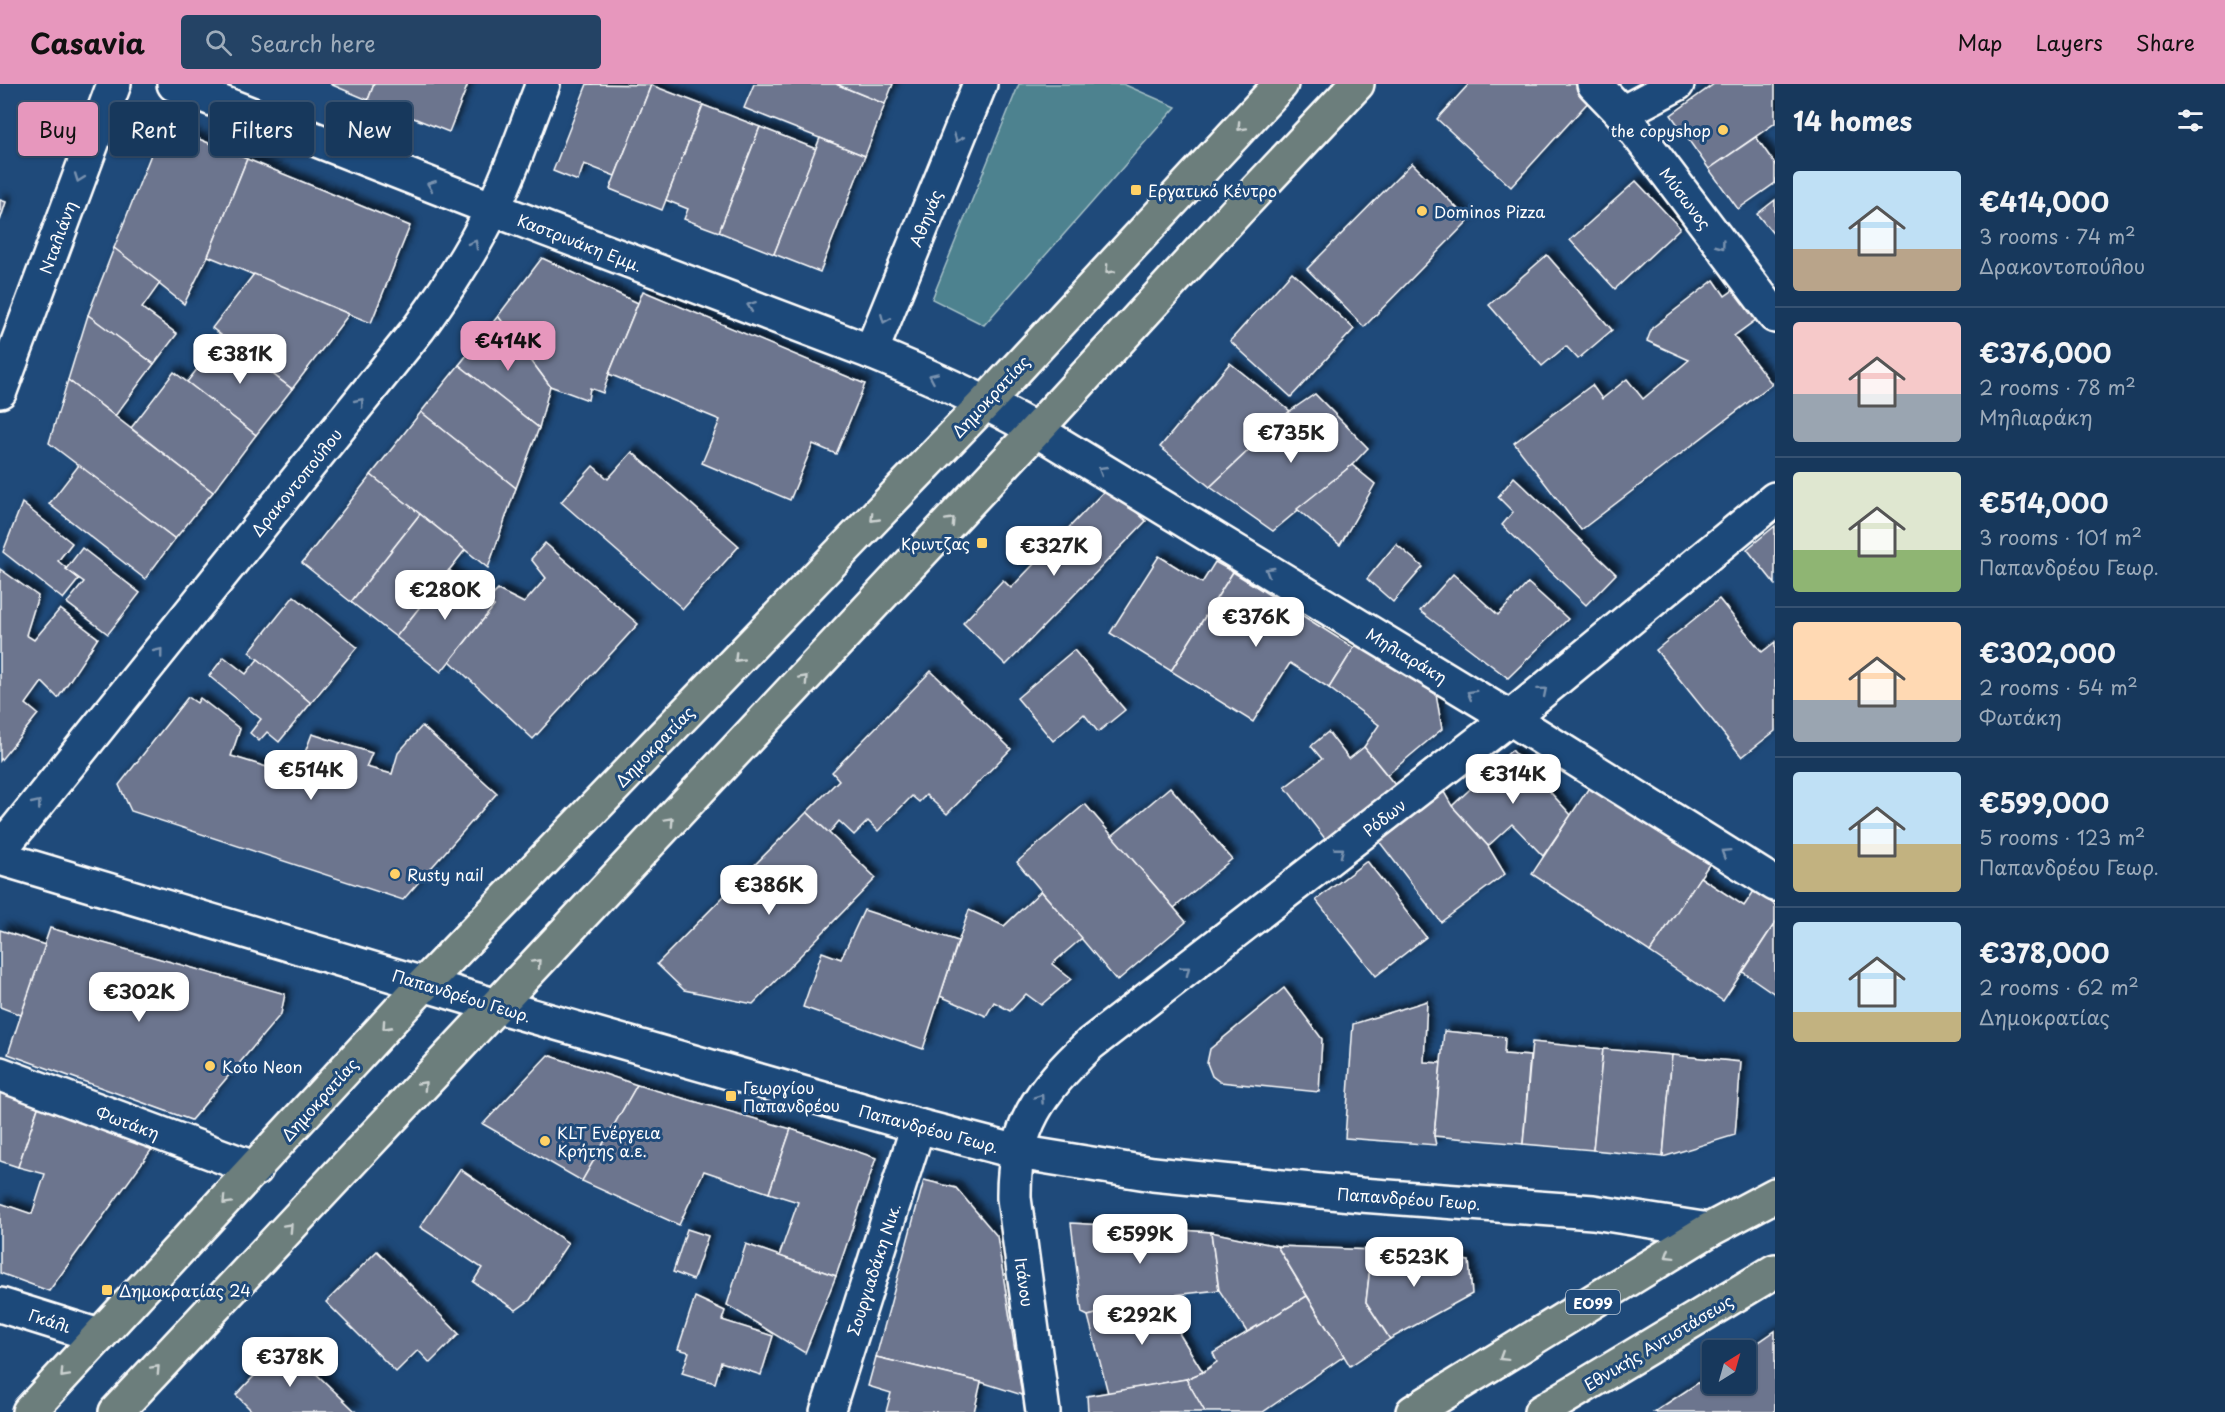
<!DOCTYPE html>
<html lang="en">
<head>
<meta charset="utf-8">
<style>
	body { margin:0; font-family:"Playpen Sans",sans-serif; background:#244365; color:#f1f3f6; height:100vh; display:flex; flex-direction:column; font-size:22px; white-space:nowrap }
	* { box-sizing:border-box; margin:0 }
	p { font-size:20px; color:#9eacbb }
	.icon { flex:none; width:33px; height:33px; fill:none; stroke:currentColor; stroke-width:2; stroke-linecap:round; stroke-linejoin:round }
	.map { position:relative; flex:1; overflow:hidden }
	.side { display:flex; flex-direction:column; background:#17385c; width:450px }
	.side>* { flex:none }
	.hud { position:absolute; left:18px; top:18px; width:570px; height:54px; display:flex; gap:12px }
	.needle { width:39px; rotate:37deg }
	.controls { position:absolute; left:1702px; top:1256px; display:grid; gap:12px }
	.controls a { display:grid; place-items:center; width:54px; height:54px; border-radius:6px; background:#17385c; box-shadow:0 2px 4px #0004,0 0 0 2px #365272; font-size:30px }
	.price { position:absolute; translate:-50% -51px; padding:0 14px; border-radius:12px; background:#fff; color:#222; font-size:20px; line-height:39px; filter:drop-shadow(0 2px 3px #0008) }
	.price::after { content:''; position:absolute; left:50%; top:36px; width:18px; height:14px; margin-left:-9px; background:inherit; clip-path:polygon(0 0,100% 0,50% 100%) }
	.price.on { background:#e797bd; color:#111 }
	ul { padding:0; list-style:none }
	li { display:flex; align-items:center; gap:18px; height:150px; padding:0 18px }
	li+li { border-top:2px solid #365272 }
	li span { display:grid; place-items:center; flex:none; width:168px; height:120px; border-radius:6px; color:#555 }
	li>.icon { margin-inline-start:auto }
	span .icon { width:72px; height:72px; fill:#fffc; stroke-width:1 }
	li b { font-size:26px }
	h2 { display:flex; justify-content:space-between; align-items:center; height:72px; padding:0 18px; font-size:26px }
	.tag { padding:0 21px; border-radius:6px; background:#17385c; box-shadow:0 2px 4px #0004,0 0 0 2px #365272; font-size:21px; line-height:54px }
	.tag.on { background:#e797bd; color:#111 }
	header { display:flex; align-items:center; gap:36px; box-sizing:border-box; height:84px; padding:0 30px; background:#e797bd; color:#111 }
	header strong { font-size:28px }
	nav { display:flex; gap:33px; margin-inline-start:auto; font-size:21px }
	.search { width:420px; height:54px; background:#244365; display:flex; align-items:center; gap:15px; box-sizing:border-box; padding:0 21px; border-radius:6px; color:#9eacbb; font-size:22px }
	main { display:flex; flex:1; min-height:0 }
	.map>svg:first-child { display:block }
</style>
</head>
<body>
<header>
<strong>Casavia</strong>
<div class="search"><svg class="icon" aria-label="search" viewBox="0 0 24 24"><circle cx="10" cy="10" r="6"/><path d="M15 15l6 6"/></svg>Search here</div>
<nav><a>Map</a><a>Layers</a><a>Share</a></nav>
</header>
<main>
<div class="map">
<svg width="1775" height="1328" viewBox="0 0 1775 1328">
	<defs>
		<filter id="shadow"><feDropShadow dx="5.5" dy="-5.5" stdDeviation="3" flood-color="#0009"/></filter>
	</defs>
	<rect width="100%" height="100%" fill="#1f4a7a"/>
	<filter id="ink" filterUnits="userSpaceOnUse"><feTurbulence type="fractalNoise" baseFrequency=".0167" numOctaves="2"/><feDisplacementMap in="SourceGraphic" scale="12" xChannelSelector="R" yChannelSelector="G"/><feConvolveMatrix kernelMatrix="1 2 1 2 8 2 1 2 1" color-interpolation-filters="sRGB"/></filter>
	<g filter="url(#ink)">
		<polygon fill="#4d828f" stroke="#a6c0c7" stroke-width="1.5" points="1019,0 1123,0 1176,23 984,241 932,215"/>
		<g fill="#6c748e" stroke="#fff" stroke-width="1.5" filter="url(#shadow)">
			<polygon points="330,0 374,0 368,16"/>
			<polygon points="374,0 468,0 449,48 368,16"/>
			<polygon points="587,0 651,1 615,92 584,80 578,97 553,87"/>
			<polygon points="754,0 836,0 885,20 865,72 744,24"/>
			<polygon points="836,0 893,0 885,20"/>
			<polygon points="1469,0 1575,0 1591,15 1511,103 1437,35"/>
			<polygon points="1714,0 1775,0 1775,39 1709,85 1671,31"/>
			<polygon points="651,1 703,21 662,126 610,105"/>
			<polygon points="703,21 760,43 719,148 684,135 688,125 666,116"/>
			<polygon points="163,40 247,75 208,172 184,220 114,164"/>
			<polygon points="760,43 816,65 774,170 719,148"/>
			<polygon points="1756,53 1775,80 1775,99 1738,125 1709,85"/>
			<polygon points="820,54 865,72 820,188 774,170"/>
			<polygon points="247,75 410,142 371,239 208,172"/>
			<polygon points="1412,79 1469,136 1364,243 1307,185"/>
			<polygon points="1636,97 1680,144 1615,205 1570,156"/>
			<polygon points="0,116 6,118 0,137"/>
			<polygon points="1775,116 1775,152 1757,130"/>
			<polygon points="114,164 160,199 142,224 177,250 154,280 88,231"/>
			<polygon points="1547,171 1612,246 1578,275 1566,262 1542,282 1489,221"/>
			<polygon points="542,174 638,219 609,290 603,309 590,304 588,316 550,302 498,232"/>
			<polygon points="1292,188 1354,245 1291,313 1230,257"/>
			<polygon points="254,190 349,230 292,305 212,244"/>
			<polygon points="1714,196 1725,212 1735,205 1757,235 1734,252 1772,300 1581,446 1514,359 1592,301 1602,315 1627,295 1643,315 1689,276 1647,257 1652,244"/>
			<polygon points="643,207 865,300 836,370 813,360 790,416 702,379 720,336 609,290"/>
			<polygon points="88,231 154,280 115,332 68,296"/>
			<polygon points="498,232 550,302 539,344 459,281"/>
			<polygon points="223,252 292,305 256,351 187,298"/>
			<polygon points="1230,279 1290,327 1210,403 1160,363"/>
			<polygon points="459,281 539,344 516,404 421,328"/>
			<polygon points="174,288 256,351 213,408 131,344"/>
			<polygon points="68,296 213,408 175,455 49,359"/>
			<polygon points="1315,310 1368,364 1352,381 1273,447 1210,403 1290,327"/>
			<polygon points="421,328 516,404 488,484 371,391"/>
			<polygon points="632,368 739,462 683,525 561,418 593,382 608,395"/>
			<polygon points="79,381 175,455 145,495 49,420"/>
			<polygon points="1352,381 1375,400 1340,461 1297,425"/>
			<polygon points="371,391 420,430 351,518 302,479"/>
			<polygon points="1514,393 1616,490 1586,521 1502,441 1513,428 1498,413"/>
			<polygon points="1109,402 1146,437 1006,581 963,539 1003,496 1011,504"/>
			<polygon points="22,419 72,459 58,477 79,495 63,515 3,468"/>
			<polygon points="420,430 465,466 396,553 351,518"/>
			<polygon points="1775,442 1775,500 1747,465"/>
			<polygon points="545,459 638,540 533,655 450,577 494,522 487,517 498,506 524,519 546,494 531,475"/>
			<polygon points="1396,460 1423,483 1393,518 1367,495"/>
			<polygon points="82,464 140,509 108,550 67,519 84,498 66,485"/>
			<polygon points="1159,472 1202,499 1215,478 1233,488 1171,587 1110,549"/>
			<polygon points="0,485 38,512 26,551 34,556 60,525 98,554 58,614 42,598 26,620 38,630 0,677"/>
			<polygon points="449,486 494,522 441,588 396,553"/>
			<polygon points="1233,488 1354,564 1329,604 1290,579 1253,638 1171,587"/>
			<polygon points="1453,490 1498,531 1528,499 1568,535 1508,594 1420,527"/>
			<polygon points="294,512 357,563 311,619 249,568"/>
			<polygon points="1719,515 1762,568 1775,558 1775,647 1742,673 1656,566"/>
			<polygon points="1357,559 1436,610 1442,645 1387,691 1364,663 1379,641 1329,604"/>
			<polygon points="1074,566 1125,626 1098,648 1084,630 1053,657 1017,614"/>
			<polygon points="224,573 246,590 258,575 311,619 279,658 267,648 259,657 250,649 261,635 209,592"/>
			<polygon points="931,587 1011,665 947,730 926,711 919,718 912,712 878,747 868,737 854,751 839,737 829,749 807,728 839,696 832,688"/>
			<polygon points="188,613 197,619 200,614 240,645 231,672 296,692 312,650 372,669 366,683 392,690 398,669 422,642 497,709 403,816 131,727 119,701"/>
			<polygon points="1328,648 1349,675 1364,663 1395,701 1326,756 1285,703 1322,675 1311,662"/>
			<polygon points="1512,666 1571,731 1543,772 1512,740 1488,762 1452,722"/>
			<polygon points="1592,699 1710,779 1650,868 1532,790"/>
			<polygon points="1170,703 1232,775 1174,824 1112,752"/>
			<polygon points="1444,708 1452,722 1488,762 1505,790 1441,838 1378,756"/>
			<polygon points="1085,720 1186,838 1117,897 1017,778"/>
			<polygon points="807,728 876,794 753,920 684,906 657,880"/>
			<polygon points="1367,777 1426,853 1376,892 1316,816"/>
			<polygon points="1700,793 1744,822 1754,807 1775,821 1775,839 1723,917 1650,868"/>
			<polygon points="1041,807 1082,854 1052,880 1071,895 1041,921 1026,910 1010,927 994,918 986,932 940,912 969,826 1004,842"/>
			<polygon points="864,826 958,857 923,965 803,923 822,868 841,875"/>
			<polygon points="1775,839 1775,910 1743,888"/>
			<polygon points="50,844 285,910 281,930 191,1036 8,970"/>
			<polygon points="0,846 45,861 21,931 0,923"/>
			<polygon points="1284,904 1322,955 1319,1008 1220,998 1212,992 1207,979 1210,965"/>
			<polygon points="1427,917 1424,978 1441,979 1434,1052 1436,1061 1345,1054 1353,940"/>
			<polygon points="1444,947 1505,953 1504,970 1530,972 1523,1060 1434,1052"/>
			<polygon points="1532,958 1603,965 1593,1066 1523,1060"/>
			<polygon points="1603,965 1672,971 1663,1073 1593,1066"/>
			<polygon points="548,971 637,1001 582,1097 483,1040"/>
			<polygon points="1672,971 1741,978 1735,1051 1663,1073"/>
			<polygon points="637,1001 791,1045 769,1109 704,1087 679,1141 582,1097"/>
			<polygon points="0,1008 39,1021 18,1083 0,1077"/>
			<polygon points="39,1021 155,1061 49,1207 0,1189 0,1119 32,1130 45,1090 18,1083"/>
			<polygon points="791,1045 876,1074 836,1192 779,1172 798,1118 769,1109"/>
			<polygon points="460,1085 568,1159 530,1216 516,1226 473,1198 482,1184 420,1143"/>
			<polygon points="924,1096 956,1104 997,1152 1022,1311 981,1298 876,1273"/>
			<polygon points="1071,1139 1211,1148 1219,1206 1128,1216 1129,1222 1088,1232 1082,1229"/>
			<polygon points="687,1145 708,1152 693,1196 673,1188"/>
			<polygon points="1211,1148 1277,1162 1307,1212 1247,1248 1219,1206"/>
			<polygon points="746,1160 836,1192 805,1269 727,1221"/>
			<polygon points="1277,1162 1372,1166 1366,1218 1390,1255 1350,1282"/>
			<polygon points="1372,1166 1469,1177 1472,1210 1390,1255 1366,1218"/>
			<polygon points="377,1167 459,1250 430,1279 418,1266 396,1288 326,1218"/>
			<polygon points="1171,1211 1180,1251 1203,1288 1186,1295 1108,1309 1088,1232"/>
			<polygon points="1307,1212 1344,1272 1263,1328 1205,1328 1186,1295 1203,1288 1217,1278 1213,1269"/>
			<polygon points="695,1213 725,1227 722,1236 773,1252 761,1291 721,1278 715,1299 682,1289 689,1268 678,1265"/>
			<polygon points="1775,1247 1775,1328 1654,1328 1713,1289 1713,1299 1746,1299 1746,1267"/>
			<polygon points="285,1260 356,1328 253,1328 236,1311"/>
			<polygon points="876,1273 981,1298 974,1328 886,1328 891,1309 868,1302"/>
			<polygon points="1186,1295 1205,1328 1088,1328 1087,1312"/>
		</g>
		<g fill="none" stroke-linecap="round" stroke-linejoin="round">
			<g stroke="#fff" stroke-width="38">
				<g id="minor">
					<path d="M 174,0 L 493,125 L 871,268 C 928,291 983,316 1036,346 L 1510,634 L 1775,800"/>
					<polyline points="1594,0 1622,29 1775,232"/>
					<polyline points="1622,29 1677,0"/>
					<polyline points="871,268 980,0"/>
					<polyline points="0,307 114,0"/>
					<path d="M 0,766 L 419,244 C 446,207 471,169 491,128 C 512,87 526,42 543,0"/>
					<polyline points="0,774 497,922 918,1042 1018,1068 1153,1090 1361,1111 1593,1128 1709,1146"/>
					<polyline points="0,990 256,1085"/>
					<polyline points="0,1221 99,1252"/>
					<polyline points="827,1328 918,1042"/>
					<path d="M 1043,1328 L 1014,1114 C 1013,1043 1040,1007 1090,960 L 1510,634 L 1775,415"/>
				</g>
			</g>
			<g stroke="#fff" stroke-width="38">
				<g id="major">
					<polyline points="29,1328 425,899 986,318 1281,0"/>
					<polyline points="116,1328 1036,346 1238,126 1357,0"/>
					<polyline points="1413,1328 1709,1146 1775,1111"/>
					<polyline points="1541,1328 1775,1187"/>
				</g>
			</g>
			<use href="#minor" stroke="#1f4a7a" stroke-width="33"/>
			<use href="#major" stroke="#6c7e7c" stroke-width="33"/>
		</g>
		<defs><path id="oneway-chevron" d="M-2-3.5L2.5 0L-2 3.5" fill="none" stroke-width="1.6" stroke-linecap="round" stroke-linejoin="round" transform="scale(1.5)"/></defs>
		<g stroke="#ccd2d1">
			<use href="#oneway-chevron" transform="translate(1241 43) rotate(133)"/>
			<use href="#oneway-chevron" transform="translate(1109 186) rotate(133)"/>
			<use href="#oneway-chevron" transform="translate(874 434) rotate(134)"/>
			<use href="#oneway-chevron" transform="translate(951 437) rotate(-47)"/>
			<use href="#oneway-chevron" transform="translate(738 574) rotate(134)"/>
			<use href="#oneway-chevron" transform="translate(804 595) rotate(-47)"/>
			<use href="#oneway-chevron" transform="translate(670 737) rotate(-47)"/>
			<use href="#oneway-chevron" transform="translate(537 879) rotate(-47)"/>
			<use href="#oneway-chevron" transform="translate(386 942) rotate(132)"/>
			<use href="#oneway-chevron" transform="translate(423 1001) rotate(-47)"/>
			<use href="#oneway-chevron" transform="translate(226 1117) rotate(133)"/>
			<use href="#oneway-chevron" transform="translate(289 1143) rotate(-47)"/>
			<use href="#oneway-chevron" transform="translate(1669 1171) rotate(148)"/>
			<use href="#oneway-chevron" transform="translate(1503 1273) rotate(148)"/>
			<use href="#oneway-chevron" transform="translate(156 1285) rotate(-47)"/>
			<use href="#oneway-chevron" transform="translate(64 1290) rotate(133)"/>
		</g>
		<g stroke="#7992af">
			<use href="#oneway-chevron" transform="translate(958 54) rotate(112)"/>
			<use href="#oneway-chevron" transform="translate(79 94) rotate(110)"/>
			<use href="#oneway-chevron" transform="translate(431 101) rotate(-159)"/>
			<use href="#oneway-chevron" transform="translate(474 160) rotate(-60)"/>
			<use href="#oneway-chevron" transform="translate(1721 161) rotate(53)"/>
			<use href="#oneway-chevron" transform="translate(751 222) rotate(-159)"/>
			<use href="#oneway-chevron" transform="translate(885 235) rotate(112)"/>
			<use href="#oneway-chevron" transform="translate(933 293) rotate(-156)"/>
			<use href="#oneway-chevron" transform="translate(360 318) rotate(-51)"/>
			<use href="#oneway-chevron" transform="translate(1102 386) rotate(-149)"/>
			<use href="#oneway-chevron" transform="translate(1269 487) rotate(-149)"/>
			<use href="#oneway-chevron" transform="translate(159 568) rotate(-51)"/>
			<use href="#oneway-chevron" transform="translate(1543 607) rotate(-40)"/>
			<use href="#oneway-chevron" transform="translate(1471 610) rotate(-149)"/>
			<use href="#oneway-chevron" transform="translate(37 720) rotate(-51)"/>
			<use href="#oneway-chevron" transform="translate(1340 767) rotate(-38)"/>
			<use href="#oneway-chevron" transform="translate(1725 769) rotate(-148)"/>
			<use href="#oneway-chevron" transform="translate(1186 886) rotate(-38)"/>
			<use href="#oneway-chevron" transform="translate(1040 1014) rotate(-55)"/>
		</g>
	</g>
	<g fill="#ffd166" stroke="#1f4a7a" stroke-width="2">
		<circle cx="1723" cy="46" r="6"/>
		<rect x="1130" y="100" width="12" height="12" rx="3"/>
		<circle cx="1422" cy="127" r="6"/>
		<rect x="976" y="453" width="12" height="12" rx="3"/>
		<circle cx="395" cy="790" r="6"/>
		<circle cx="210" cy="982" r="6"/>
		<rect x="725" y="1006" width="12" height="12" rx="3"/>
		<circle cx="545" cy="1057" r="6"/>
		<rect x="101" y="1200" width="12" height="12" rx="3"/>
	</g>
	<g text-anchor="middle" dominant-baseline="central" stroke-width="6" stroke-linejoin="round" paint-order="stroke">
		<rect fill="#1f4a7a" stroke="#bcc9d7" stroke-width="1.5" x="1566" y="1206" width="54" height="24" rx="4.5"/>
		<g font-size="15" font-weight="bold" fill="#fff">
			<text x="1593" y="1218">ΕΟ99</text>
		</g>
		<g font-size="16" fill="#fff" stroke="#1f4a7a" text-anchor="start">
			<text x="1711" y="46" text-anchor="end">the copyshop</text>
			<text x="1148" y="106">Εργατικό Κέντρο</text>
			<text x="1434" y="127">Dominos Pizza</text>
			<text x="970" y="459" text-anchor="end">Κριντζας</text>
			<text x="407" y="790">Rusty nail</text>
			<text x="222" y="982">Koto Neon</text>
			<text x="743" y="1003">Γεωργίου<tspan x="743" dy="18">Παπανδρέου</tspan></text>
			<text x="557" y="1048">KLT Ενέργεια<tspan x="557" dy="18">Κρήτης α.ε.</tspan></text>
			<text x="119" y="1206">Δημοκρατίας 24</text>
		</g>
		<g font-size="16" fill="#fff" stroke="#1f4a7a">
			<text transform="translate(1686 114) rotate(53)">Μύσωνος</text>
			<text transform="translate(925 134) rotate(-68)">Αθηνάς</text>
			<text transform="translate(57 153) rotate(-70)">Νταλιάνη</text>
			<text transform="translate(580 158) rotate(21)">Καστρινάκη Εμμ.</text>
			<text transform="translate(990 312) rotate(-47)">Δημοκρατίας</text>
			<text transform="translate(296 398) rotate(-51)">Δρακοντοπούλου</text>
			<text transform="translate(1407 571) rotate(31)">Μηλιαράκη</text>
			<text transform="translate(654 662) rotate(-46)">Δημοκρατίας</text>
			<text transform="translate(1384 733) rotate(-38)">Ρόδων</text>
			<text transform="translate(462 911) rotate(17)">Παπανδρέου Γεωρ.</text>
			<text transform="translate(319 1015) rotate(-48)">Δημοκρατίας</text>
			<text transform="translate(128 1038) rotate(20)">Φωτάκη</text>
			<text transform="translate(929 1044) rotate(15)">Παπανδρέου Γεωρ.</text>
			<text transform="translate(1409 1114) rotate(4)">Παπανδρέου Γεωρ.</text>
			<text transform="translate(873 1185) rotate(-72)">Σουργιαδάκη Νικ.</text>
			<text transform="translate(1025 1198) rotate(82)">Ιτάνου</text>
			<text transform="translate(50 1236) rotate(18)">Γκάλι</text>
			<text transform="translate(1658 1258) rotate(-31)">Εθνικής Αντιστάσεως</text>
		</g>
	</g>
</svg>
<div class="controls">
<a><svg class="needle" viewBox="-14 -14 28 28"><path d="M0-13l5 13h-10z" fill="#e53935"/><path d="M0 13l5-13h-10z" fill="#9eacbb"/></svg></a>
</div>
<b class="price on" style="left:508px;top:288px">€414K</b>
<b class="price" style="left:240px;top:301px">€381K</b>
<b class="price" style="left:1291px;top:380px">€735K</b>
<b class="price" style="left:1054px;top:493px">€327K</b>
<b class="price" style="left:445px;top:537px">€280K</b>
<b class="price" style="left:1256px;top:564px">€376K</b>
<b class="price" style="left:311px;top:717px">€514K</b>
<b class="price" style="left:1513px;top:721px">€314K</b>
<b class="price" style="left:769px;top:832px">€386K</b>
<b class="price" style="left:139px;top:939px">€302K</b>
<b class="price" style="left:1140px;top:1181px">€599K</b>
<b class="price" style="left:1414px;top:1204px">€523K</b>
<b class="price" style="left:1142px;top:1262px">€292K</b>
<b class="price" style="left:290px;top:1304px">€378K</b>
<div class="hud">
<a class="tag on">Buy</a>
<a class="tag">Rent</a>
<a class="tag">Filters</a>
<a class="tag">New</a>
</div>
</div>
<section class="side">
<h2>14 homes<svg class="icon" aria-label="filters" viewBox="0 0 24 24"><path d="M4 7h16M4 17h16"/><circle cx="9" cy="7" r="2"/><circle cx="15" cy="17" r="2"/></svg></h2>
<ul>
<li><span style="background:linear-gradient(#bfe0f5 65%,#b9a48a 0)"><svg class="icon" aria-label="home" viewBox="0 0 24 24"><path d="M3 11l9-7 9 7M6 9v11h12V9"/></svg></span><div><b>€414,000</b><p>3 rooms · 74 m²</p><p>Δρακοντοπούλου</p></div></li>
<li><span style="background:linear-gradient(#f6c9c9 60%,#9aa5b1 0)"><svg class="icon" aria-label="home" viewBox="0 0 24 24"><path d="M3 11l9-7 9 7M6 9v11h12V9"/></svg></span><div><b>€376,000</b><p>2 rooms · 78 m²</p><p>Μηλιαράκη</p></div></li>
<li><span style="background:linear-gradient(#dfe7d0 65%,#8fb573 0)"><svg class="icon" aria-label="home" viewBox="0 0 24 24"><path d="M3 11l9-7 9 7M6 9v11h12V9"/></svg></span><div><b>€514,000</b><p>3 rooms · 101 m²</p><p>Παπανδρέου Γεωρ.</p></div></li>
<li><span style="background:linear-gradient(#ffd9b3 65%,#9aa5b1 0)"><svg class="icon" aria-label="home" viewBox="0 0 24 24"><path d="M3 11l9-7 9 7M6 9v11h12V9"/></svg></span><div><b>€302,000</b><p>2 rooms · 54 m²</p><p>Φωτάκη</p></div></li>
<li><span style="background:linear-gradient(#bfe0f5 60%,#c2b280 0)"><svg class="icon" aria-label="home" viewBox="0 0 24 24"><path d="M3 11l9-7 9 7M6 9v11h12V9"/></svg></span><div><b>€599,000</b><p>5 rooms · 123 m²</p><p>Παπανδρέου Γεωρ.</p></div></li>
<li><span style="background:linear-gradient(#bfe0f5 75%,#c2b280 0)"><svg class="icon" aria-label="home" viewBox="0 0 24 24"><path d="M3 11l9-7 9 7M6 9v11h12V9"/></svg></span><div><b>€378,000</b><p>2 rooms · 62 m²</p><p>Δημοκρατίας</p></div></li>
</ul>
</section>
</main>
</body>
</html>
